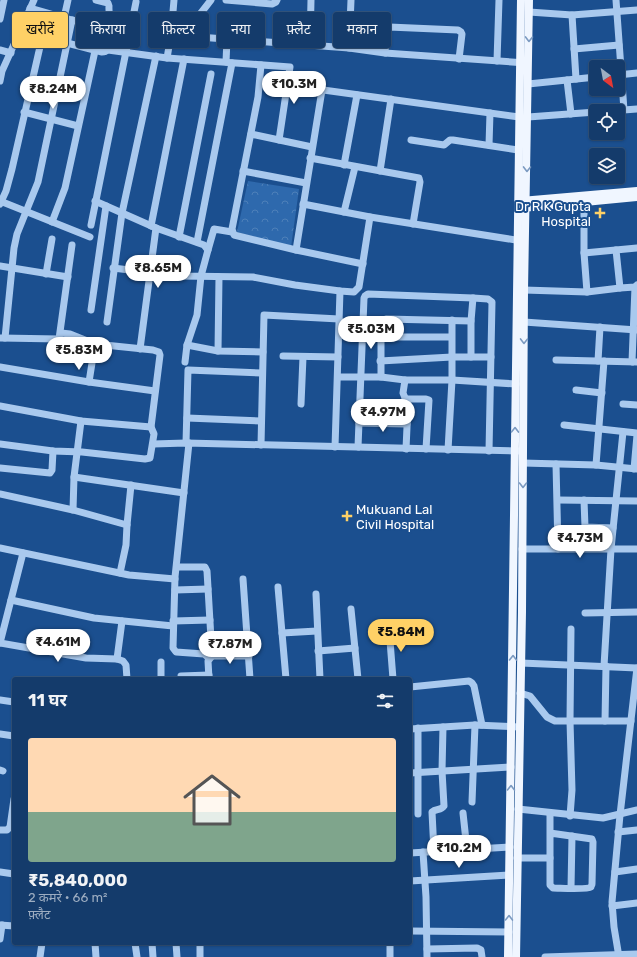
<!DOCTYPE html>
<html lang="hi">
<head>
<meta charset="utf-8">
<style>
	body { margin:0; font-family:Rubik,"Noto Sans Devanagari",sans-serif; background:#1d4271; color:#f1f3f6; height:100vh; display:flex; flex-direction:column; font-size:15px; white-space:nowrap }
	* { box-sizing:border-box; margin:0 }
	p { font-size:13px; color:#9dadc1 }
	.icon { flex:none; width:22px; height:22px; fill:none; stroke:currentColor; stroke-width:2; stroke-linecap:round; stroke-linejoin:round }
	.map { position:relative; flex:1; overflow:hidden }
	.panel { position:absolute; left:12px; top:677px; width:400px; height:268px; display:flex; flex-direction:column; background:#143b6b; border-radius:4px; box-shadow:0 1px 3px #0004,0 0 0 1px #33557e }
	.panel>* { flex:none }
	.banner { position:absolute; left:12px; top:12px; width:400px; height:36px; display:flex; gap:8px }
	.needle { width:26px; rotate:148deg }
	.controls { position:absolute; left:589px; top:60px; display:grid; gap:8px }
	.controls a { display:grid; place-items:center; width:36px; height:36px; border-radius:4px; background:#143b6b; box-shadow:0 1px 3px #0004,0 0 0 1px #33557e; font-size:20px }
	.price { position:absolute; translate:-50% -34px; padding:0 9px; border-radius:14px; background:#fff; color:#222; font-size:13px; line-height:26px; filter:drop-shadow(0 1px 2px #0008) }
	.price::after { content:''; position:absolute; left:50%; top:24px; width:12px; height:9px; margin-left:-6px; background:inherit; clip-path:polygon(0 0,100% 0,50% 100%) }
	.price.on { background:#ffd166; color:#111 }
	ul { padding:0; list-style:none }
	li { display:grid; align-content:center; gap:8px; height:212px; padding:0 16px }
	li span { display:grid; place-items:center; height:124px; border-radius:4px; color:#555 }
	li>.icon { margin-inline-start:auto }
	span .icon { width:72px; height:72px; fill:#fffc; stroke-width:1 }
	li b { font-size:17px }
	h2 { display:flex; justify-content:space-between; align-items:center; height:48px; padding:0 16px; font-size:17px }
	.chip { padding:0 14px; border-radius:4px; background:#143b6b; box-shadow:0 1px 3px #0004,0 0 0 1px #33557e; font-size:14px; line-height:36px }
	.chip.on { background:#ffd166; color:#111 }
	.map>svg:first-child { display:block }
</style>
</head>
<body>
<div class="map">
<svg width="637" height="957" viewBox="0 0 637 957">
	<defs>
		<pattern id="park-crowns" width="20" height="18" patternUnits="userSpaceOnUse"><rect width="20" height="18" fill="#2e69ad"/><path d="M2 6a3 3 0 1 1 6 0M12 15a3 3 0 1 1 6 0" fill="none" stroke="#4d80b9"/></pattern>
	</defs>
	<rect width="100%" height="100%" fill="#1b4f8f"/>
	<polygon fill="url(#park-crowns)" points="248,181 299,189 291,247 237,232"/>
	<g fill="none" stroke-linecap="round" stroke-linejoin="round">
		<g stroke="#a9c9ee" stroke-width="7">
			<polyline points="226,0 272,4 276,2 277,0"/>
			<polyline points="616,0 624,110"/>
			<polyline points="30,8 72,20 111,29"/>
			<polyline points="529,12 572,15 637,10"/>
			<polyline points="572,15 576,79"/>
			<polyline points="64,18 68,0"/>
			<polyline points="0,19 4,0"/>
			<path d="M 20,32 L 42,38 L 67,43 L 102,52 C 117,52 108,16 109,6 L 108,3 L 96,0"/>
			<polyline points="171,35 349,48 385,53 526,63"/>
			<polyline points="196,36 197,18 211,0"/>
			<polyline points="310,45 311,0"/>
			<polyline points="349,48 351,0"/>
			<polyline points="574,49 619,45"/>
			<polyline points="0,50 11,53"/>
			<polyline points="108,50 167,58 290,67 279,140"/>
			<polyline points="385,53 386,32 389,27 458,30 461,32 462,34 459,59"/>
			<polyline points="167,58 171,35 174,0"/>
			<polyline points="497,61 499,0"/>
			<polyline points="226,62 227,39"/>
			<polyline points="261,65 258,97 232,229 234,235 296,250 363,264"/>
			<polyline points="618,75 637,73"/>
			<polyline points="567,80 571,114"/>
			<polyline points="0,81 2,71 34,0"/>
			<polyline points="528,84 596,77"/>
			<polyline points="287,85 519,117"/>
			<polyline points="610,111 637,109"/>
			<polyline points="24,112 78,126"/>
			<polyline points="528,117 596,112"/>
			<polyline points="251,134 312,147"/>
			<polyline points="411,140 444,145 450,140 453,140 518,150"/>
			<polyline points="489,145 490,113"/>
			<polyline points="310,158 419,178 420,182 413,224"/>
			<polyline points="344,165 357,95"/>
			<polyline points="243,171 306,183"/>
			<polyline points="380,171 391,99"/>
			<polyline points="0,201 90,237"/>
			<polyline points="95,201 156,228 204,245 208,250 201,276 197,315 187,345 185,362"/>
			<polyline points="584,203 584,253 587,292"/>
			<polyline points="0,204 6,191 12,169 42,38"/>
			<polyline points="303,204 370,217 522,241"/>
			<polyline points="344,212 355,167"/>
			<polyline points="52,222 65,188 95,51"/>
			<polyline points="91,225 136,2"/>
			<polyline points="151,226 184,59"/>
			<polyline points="179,237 211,74"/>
			<polyline points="197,242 232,63"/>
			<polyline points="208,250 214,229 232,232"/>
			<polyline points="296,250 322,90"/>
			<polyline points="616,250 620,288 635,287 637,285"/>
			<polyline points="584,253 637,248"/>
			<polyline points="0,266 68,277"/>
			<polyline points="113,268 179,276 253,277 295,285 340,291 354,292 359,287 370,217"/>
			<polyline points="46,274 52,239"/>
			<polyline points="524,290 587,292 620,288"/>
			<polyline points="91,310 106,206"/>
			<polyline points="107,322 122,213 156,56"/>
			<polyline points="524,322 637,330"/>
			<polyline points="381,337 451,337"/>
			<polyline points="1,338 59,339 72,245"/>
			<polyline points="5,338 14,248 17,234 38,182 72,20"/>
			<polyline points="187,345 218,351 263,352"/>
			<polyline points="140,349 156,228"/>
			<polyline points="218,351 219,277"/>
			<polyline points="283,356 338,357"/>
			<polyline points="471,357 471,321 473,298"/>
			<polyline points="556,360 637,362"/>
			<polyline points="380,361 452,357 491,357"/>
			<polyline points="598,361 600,327"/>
			<polyline points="632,362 635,287"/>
			<polyline points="0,367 89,382 155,391"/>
			<polyline points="338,377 381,377 405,380 452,380 516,384"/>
			<polyline points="381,377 381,324 383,321 386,319 471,321"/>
			<polyline points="405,380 403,393 408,405 406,449"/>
			<polyline points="89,382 95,344"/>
			<polyline points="576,390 602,393"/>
			<polyline points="405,399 426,399 429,400 426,449"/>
			<polyline points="301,404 303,357"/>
			<polyline points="623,404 637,405"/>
			<polyline points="0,406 81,421 151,427"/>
			<polyline points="187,418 261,421"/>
			<polyline points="359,423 407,424"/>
			<polyline points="564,425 637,433"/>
			<polyline points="186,443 188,370 262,373"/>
			<polyline points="189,443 175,577 173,648 176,652 204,654 209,658"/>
			<polyline points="0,444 53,451 82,452 145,459 150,458 154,434 151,427 160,355 159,352 153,350 95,344 70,334 61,333"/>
			<polyline points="153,444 186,443 523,451"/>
			<polyline points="261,445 264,315 339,319"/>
			<polyline points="335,447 340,291"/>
			<polyline points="358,447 364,298 365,296 368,294 473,298 488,299 492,302 489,451"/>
			<polyline points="448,450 452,380 452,320"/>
			<polyline points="523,463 596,465 637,469"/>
			<polyline points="556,464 558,549"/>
			<polyline points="596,465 604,361"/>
			<polyline points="0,468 50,473 52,470 53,451"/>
			<polyline points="634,469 637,435"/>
			<polyline points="74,477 184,493"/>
			<polyline points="0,494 73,510 127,525"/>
			<polyline points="558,500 637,501"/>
			<polyline points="584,500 585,527 613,528"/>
			<polyline points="73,510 74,477 81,421"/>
			<polyline points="0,548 129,575 175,579"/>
			<polyline points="522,549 637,549"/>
			<polyline points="177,567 205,567 207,571 212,656 208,661 209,679"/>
			<polyline points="120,573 126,545 127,525 131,485"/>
			<polyline points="243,579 250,679"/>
			<polyline points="278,587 286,679"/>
			<polyline points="175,590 208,589"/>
			<polyline points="316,594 320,679"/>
			<polyline points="11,600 94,618 173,626"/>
			<polyline points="351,609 358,679"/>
			<polyline points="585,613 637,612"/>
			<polyline points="173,621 210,620"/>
			<polyline points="389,628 393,679"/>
			<polyline points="282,633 317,631"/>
			<polyline points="0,643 86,658 117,659 123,661 126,665 127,679"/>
			<polyline points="0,643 23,553"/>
			<polyline points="318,651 355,648"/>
			<polyline points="212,656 249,656"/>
			<polyline points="117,659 122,621"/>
			<polyline points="521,663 637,668"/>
			<polyline points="604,666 611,549 623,432"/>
			<polyline points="181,676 209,675"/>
			<polyline points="161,679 161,662"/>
			<polyline points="410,687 469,681 472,683 474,686 482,725"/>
			<polyline points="520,693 530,696 547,717 555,721 631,721"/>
			<polyline points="0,700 14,702"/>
			<polyline points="605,721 606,666"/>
			<polyline points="418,728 418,814"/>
			<polyline points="410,729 475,725 520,727"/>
			<polyline points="0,734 14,736"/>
			<polyline points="0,770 3,771"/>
			<polyline points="410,773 511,767"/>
			<polyline points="472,802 475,725"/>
			<polyline points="518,809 603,818 637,810"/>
			<polyline points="463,813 467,850"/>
			<polyline points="570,816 572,790 570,721 571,629"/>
			<polyline points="0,830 7,830 10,827 14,799"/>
			<polyline points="618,832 637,830"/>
			<path d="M 550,833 L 592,839 L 593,842 L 592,884 C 592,885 591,886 591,887 C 587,890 560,888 553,888 L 550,885 C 550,861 550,837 550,813"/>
			<polyline points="423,852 426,897 427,957"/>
			<path d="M 434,852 L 432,812 C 436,808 441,811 444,806 L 442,771 L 443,727"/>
			<polyline points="410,853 510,847"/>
			<polyline points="517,858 550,858"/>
			<polyline points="0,872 14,874"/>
			<polyline points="615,872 637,869"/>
			<polyline points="410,881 509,875"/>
			<polyline points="571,888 572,836"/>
			<polyline points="612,906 637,903"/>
			<polyline points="0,925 14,926"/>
			<polyline points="410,931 509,932"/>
			<polyline points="0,939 2,925"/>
			<polyline points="95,943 96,957"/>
			<polyline points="135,943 137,957"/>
			<polyline points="152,943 153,957"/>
			<polyline points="176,943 177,957"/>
			<polyline points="200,943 200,957"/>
			<polyline points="427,949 477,948 481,950 482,957"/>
			<polyline points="40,957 42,943"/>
			<polyline points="390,957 390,943"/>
			<polyline points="545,957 637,954"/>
			<polyline points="619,957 614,927 612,902 620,815 637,668"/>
		</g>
		<g stroke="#f0f6ff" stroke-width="8">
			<polyline points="521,201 637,191"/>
			<polyline points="522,208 637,197"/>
			<polyline points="508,957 521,0"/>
			<polyline points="516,957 522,612 524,290 529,0"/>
		</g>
	</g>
	<defs><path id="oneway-chevron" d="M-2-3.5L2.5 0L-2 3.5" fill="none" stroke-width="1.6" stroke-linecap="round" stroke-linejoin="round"/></defs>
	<g stroke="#7b9ac1">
		<use href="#oneway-chevron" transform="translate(529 39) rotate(91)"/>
		<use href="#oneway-chevron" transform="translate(527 169) rotate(91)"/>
		<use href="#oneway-chevron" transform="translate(524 341) rotate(91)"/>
		<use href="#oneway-chevron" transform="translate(515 430) rotate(-89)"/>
		<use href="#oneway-chevron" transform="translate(523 485) rotate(90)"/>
		<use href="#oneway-chevron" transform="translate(513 658) rotate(-89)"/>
		<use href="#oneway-chevron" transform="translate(511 788) rotate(-89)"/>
		<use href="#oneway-chevron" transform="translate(509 918) rotate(-89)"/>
	</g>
	<g fill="#ffd166" stroke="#1b4f8f" stroke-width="1.5">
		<path d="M598 207h4v4h4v4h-4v4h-4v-4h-4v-4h4z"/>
		<path d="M345 510h4v4h4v4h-4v4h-4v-4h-4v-4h4z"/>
	</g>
	<g text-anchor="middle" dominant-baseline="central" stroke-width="4" stroke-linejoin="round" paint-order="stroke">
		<g font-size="13" fill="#fff" stroke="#1b4f8f" text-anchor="end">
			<text x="591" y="206">Dr R K Gupta<tspan x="591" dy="15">Hospital</tspan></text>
			<text x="356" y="509" text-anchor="start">Mukuand Lal<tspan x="356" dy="15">Civil Hospital</tspan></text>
		</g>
	</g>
</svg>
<div class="controls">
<a><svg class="needle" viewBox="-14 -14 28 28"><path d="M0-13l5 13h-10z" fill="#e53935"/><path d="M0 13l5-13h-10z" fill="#9dadc1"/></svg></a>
<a><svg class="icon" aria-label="locate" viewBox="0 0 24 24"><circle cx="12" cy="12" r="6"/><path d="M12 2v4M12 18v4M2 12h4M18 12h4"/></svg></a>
<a><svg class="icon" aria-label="layers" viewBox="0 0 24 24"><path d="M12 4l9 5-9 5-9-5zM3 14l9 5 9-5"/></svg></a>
</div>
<b class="price" style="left:294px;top:105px">₹10.3M</b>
<b class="price" style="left:53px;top:110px">₹8.24M</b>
<b class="price" style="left:158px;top:289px">₹8.65M</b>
<b class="price" style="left:371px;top:350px">₹5.03M</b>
<b class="price" style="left:79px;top:371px">₹5.83M</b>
<b class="price" style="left:383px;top:433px">₹4.97M</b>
<b class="price" style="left:580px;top:559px">₹4.73M</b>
<b class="price on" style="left:401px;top:653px">₹5.84M</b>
<b class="price" style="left:58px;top:663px">₹4.61M</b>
<b class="price" style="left:230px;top:665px">₹7.87M</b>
<b class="price" style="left:459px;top:869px">₹10.2M</b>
<div class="banner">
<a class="chip on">खरीदें</a>
<a class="chip">किराया</a>
<a class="chip">फ़िल्टर</a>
<a class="chip">नया</a>
<a class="chip">फ़्लैट</a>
<a class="chip">मकान</a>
</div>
<section class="panel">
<h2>11 घर<svg class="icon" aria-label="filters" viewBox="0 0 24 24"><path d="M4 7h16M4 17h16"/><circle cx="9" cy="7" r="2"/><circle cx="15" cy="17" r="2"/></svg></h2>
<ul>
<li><span style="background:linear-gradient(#ffd9b3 60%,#7fa58c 0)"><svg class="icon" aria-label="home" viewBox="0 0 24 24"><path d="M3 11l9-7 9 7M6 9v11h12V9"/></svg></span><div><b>₹5,840,000</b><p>2 कमरे · 66 m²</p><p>फ़्लैट</p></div></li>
</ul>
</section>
</div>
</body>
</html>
